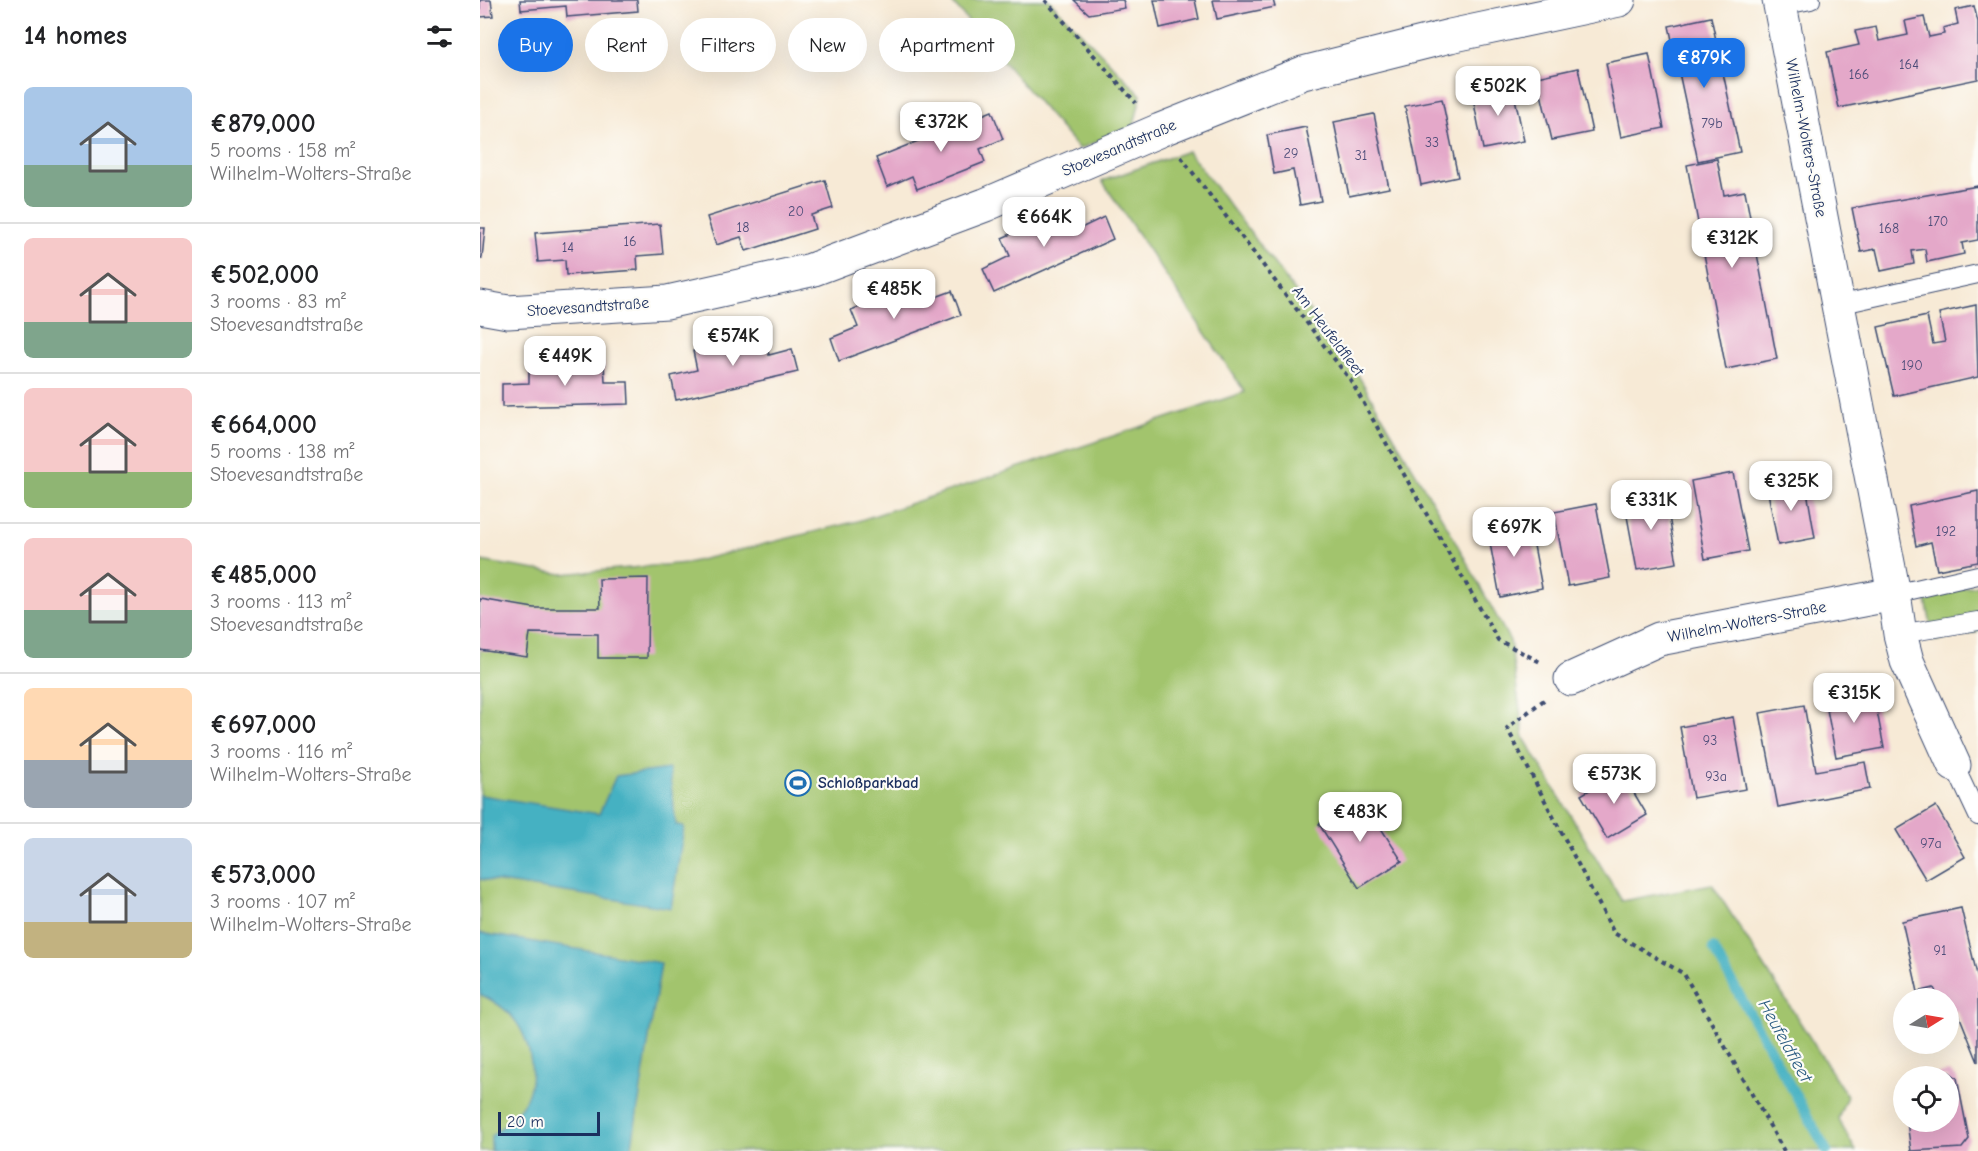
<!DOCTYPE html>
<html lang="en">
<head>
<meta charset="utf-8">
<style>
	body { margin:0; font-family:"Comic Neue",sans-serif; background:#f6f6f6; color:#202124; height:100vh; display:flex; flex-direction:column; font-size:22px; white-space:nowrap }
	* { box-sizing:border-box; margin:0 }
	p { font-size:20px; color:#757577 }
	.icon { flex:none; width:33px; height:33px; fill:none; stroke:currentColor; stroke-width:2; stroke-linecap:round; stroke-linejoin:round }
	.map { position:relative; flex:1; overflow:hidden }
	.side { display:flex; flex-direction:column; background:#fff; width:480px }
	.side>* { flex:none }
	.top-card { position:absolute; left:18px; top:18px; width:570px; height:54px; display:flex; gap:12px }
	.needle { width:39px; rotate:79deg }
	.buttons { position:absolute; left:1413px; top:988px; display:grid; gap:12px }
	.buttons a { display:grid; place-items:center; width:66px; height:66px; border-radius:50%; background:#fff; box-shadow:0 6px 24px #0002; font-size:30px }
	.scale { position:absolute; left:18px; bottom:15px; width:102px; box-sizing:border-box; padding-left:6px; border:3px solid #1b2f5e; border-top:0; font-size:16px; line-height:21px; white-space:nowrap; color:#1b2f5e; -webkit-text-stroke:4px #fdfcf7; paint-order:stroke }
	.price { position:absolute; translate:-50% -51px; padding:0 14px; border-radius:12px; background:#fff; color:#222; font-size:20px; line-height:39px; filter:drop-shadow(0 2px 3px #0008) }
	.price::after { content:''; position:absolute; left:50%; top:36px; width:18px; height:14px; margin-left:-9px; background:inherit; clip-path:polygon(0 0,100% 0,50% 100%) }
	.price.current { background:#1a73e8; color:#fff }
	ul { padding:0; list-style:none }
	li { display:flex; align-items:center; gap:18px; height:150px; padding:0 24px }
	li+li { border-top:2px solid #e0e0e0 }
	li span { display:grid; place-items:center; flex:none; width:168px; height:120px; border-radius:9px; color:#555 }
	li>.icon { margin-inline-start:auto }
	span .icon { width:72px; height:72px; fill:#fffc; stroke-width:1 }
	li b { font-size:26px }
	h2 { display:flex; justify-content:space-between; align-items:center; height:72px; padding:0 24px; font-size:26px }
	.tag { padding:0 21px; border-radius:27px; background:#fff; box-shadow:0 6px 24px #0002; font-size:21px; line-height:54px }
	.tag.current { background:#1a73e8; color:#fff }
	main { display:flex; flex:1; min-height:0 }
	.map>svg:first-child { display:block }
</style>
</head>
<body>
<main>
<section class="side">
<h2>14 homes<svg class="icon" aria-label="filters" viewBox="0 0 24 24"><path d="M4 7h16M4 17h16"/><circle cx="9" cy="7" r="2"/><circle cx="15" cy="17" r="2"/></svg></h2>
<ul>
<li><span style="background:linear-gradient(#a9c7e8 65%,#7fa58c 0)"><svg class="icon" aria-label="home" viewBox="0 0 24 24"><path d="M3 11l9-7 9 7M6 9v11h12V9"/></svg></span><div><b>€879,000</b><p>5 rooms · 158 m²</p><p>Wilhelm-Wolters-Straße</p></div></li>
<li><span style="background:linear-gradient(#f6c9c9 70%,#7fa58c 0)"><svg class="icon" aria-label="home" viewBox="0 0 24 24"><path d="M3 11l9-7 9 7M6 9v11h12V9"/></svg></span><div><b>€502,000</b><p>3 rooms · 83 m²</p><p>Stoevesandtstraße</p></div></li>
<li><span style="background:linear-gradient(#f6c9c9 70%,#8fb573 0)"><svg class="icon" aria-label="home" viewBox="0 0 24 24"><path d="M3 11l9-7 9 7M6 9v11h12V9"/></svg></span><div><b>€664,000</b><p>5 rooms · 138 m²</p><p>Stoevesandtstraße</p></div></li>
<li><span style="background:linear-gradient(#f6c9c9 60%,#7fa58c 0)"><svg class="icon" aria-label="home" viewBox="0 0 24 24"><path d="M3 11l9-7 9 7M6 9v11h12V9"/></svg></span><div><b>€485,000</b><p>3 rooms · 113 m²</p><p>Stoevesandtstraße</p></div></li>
<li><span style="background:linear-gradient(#ffd9b3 60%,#9aa5b1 0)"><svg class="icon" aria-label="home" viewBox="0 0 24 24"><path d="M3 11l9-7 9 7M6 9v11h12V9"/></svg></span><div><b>€697,000</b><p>3 rooms · 116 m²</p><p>Wilhelm-Wolters-Straße</p></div></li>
<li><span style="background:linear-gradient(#c9d6e8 70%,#c2b280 0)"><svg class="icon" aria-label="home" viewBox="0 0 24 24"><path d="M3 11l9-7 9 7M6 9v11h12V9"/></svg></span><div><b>€573,000</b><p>3 rooms · 107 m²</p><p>Wilhelm-Wolters-Straße</p></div></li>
</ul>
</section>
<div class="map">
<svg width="1498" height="1151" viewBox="0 0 1498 1151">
	<rect width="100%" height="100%" fill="#fdfcf7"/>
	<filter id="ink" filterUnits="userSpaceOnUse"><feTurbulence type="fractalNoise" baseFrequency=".0167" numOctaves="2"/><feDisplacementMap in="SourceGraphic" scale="12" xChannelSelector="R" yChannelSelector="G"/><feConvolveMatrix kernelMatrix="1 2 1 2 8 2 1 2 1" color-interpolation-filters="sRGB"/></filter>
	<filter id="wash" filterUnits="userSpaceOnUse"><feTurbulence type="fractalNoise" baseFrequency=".008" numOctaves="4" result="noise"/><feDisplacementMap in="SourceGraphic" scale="24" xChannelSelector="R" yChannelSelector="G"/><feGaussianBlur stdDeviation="1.35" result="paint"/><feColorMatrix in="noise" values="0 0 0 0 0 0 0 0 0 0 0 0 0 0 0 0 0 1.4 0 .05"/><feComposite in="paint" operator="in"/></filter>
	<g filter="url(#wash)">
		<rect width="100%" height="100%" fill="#f7ead6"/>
		<g fill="#a2c46d" stroke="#5e7a66" stroke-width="1.5">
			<polygon points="470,0 569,0 661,95 654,126 599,149"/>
			<polygon points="708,151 875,370 967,526 1030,641 1044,738 1142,901 1232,884 1367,1096 1358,1119 1376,1151 0,1151 0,561 82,574 207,563 378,521 765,392 622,181"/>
			<polygon points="1498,585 1498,632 1454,641 1445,595"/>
		</g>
		<g fill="#45b1c2" stroke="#307090" stroke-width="1.5">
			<polygon points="189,769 196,825 204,827 191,908 0,879 0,795 119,814 136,776"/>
			<path d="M 0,933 L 181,963 L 151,1151 L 11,1151 L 11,1136 C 24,1126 38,1114 46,1099 C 59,1071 48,1028 24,1009 C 17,1003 8,998 0,994 Z"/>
		</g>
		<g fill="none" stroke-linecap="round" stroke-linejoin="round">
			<polyline stroke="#45b1c2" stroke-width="10" points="1233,948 1347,1151"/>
		</g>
		<g id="blocks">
			<g fill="#e4a8c9">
				<polygon points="0,0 11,0 13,16 0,17"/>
				<polygon points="40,0 157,0 158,11 87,17 86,6 41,10"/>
				<polygon points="594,0 643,0 645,8 609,14"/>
				<polygon points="674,0 715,0 719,19 680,28"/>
				<polygon points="733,0 793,0 795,7 737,19"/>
				<polygon points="1494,6 1498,22 1498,79 1359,108 1347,52 1379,45 1375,31 1396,27 1399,41 1428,35 1425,21 1444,17 1449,37 1464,34 1463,28 1478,24 1475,10"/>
				<polygon points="1231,17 1260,152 1218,161 1189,26"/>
				<polygon points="1169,54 1184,128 1141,137 1126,63"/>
				<polygon points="1098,68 1112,132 1072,140 1057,77"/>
				<polygon points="1032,84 1044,141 1003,149 992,93"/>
				<polygon points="962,99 978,177 941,185 925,106"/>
				<polygon points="512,111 523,139 500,149 505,162 437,189 432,176 407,187 396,158"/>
				<polygon points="894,114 909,188 869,196 854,122"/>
				<polygon points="826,127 841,201 820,205 813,170 794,174 787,135"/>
				<polygon points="1237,159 1244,195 1265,191 1297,359 1246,369 1207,165"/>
				<polygon points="345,180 353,208 331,215 335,229 266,251 261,237 236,245 227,217"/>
				<polygon points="1498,186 1498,240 1482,243 1484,254 1447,262 1445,249 1432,251 1434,264 1401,271 1396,249 1381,252 1372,208"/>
				<polygon points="587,209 597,230 624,217 633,239 514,293 503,269 530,256 522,238"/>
				<polygon points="180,224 183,254 157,256 158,270 86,275 85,260 58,262 55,233"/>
				<polygon points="0,228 5,228 2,258 0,258"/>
				<polygon points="439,284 445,301 472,291 481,315 359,361 351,338 378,327 371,310"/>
				<polygon points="1496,305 1498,377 1414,396 1398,327 1447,316 1453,344 1465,342 1459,313"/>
				<polygon points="284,335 289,355 312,349 318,372 196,400 191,376 217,370 213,351"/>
				<polygon points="124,362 125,382 148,382 149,404 22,407 22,384 49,383 49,363"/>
				<polygon points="1253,473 1268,551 1225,559 1211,481"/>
				<polygon points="1325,480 1335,538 1298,545 1287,487"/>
				<polygon points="1498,491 1498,562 1457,570 1451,542 1436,546 1429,506"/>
				<polygon points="1185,493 1197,563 1157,570 1144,500"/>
				<polygon points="1116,504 1130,578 1088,586 1074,512"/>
				<polygon points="1049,519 1062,588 1020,597 1007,527"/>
				<polygon points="168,578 167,658 118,658 118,634 50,633 47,657 0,650 0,599 54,608 120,608 119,579"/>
				<polygon points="1393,690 1404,748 1356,757 1345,699"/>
				<polygon points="1324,705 1336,771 1385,762 1390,789 1298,807 1280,713"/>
				<polygon points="1253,717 1266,789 1213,798 1200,727"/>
				<polygon points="1141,771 1167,815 1127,839 1101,795"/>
				<polygon points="881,797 922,861 879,888 839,824"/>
				<polygon points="1456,806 1485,857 1446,880 1416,830"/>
				<polygon points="1481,908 1498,979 1498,1062 1477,1010 1468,1015 1468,999 1459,999 1454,988 1438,992 1422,921"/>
				<polygon points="1469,1072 1477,1078 1489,1139 1482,1148 1431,1151 1427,1122 1468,1122 1468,1077 1447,1076"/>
			</g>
		</g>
	</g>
	<g filter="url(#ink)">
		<use href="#blocks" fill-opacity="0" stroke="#3c4b70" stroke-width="1.5"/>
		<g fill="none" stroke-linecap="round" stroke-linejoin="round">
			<g stroke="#3c4b70" stroke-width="20">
				<g id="service">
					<polyline points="1300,6 1331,0"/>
					<polyline points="1358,305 1498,274"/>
					<polyline points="1414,594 1498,575"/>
					<polyline points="1420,634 1498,621"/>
					<polyline points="1474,765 1498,816"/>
				</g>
			</g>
			<g stroke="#3c4b70" stroke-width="35">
				<g id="minor">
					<polyline points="1299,0 1414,594 1420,634 1427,661 1474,765"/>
					<polyline points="0,307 28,312 187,302 331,270 505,205 680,130 823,73 970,36 1139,0"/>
					<polyline points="1091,679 1179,639 1414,594"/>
				</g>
			</g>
			<g stroke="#3c4b70" stroke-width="4" stroke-dasharray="4.5 4.5" stroke-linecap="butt">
				<polyline points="565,0 656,103"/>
				<polyline points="701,157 871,381 1018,640 1062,663"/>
				<polyline points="1064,700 1027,728 1134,933 1204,974 1304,1151"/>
			</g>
			<use href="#service" stroke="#fff" stroke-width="18"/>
			<use href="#minor" stroke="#fff" stroke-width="33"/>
		</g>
	</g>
	<defs>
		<g id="stadium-ring" transform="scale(1.35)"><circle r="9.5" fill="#fdfcf7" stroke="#1f6fb2" stroke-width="1.5"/><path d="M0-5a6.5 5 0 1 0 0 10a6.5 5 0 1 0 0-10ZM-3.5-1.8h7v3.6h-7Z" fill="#1f6fb2"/></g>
	</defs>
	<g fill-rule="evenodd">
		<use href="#stadium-ring" x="318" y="783"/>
	</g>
	<g text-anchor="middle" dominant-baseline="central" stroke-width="4.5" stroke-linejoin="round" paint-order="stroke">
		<g font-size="14" fill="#4d4d79">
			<text x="1429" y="64">164</text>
			<text x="1379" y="74">166</text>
			<text x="1232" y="123">79b</text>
			<text x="952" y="142">33</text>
			<text x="811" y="153">29</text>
			<text x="881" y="155">31</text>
			<text x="316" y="211">20</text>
			<text x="1458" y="221">170</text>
			<text x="263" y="227">18</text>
			<text x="1409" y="228">168</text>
			<text x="150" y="241">16</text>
			<text x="88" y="247">14</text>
			<text x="1432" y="365">190</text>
			<text x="1466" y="531">192</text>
			<text x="1230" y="740">93</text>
			<text x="1236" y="776">93a</text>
			<text x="1451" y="843">97a</text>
			<text x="1460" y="950">91</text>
		</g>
		<g font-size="16" fill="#1b2f5e" stroke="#fdfcf7">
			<text transform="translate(1326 138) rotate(79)">Wilhelm-Wolters-Straße</text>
			<text transform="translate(639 148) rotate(-23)">Stoevesandtstraße</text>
			<text transform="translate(108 307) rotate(-4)">Stoevesandtstraße</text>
			<text transform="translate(848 331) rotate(53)">Am Heufeldfleet</text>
			<text transform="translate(1267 622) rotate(-11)">Wilhelm-Wolters-Straße</text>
		</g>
		<g font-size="16" font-weight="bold" fill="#1b2f5e" stroke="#fdfcf7" text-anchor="start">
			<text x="338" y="783">Schloßparkbad</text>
		</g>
		<g font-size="18" font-style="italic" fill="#2a5c81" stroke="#fdfcf7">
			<text transform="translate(1305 1041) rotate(61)">Heufeldfleet</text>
		</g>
	</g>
</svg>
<div class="buttons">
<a><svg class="needle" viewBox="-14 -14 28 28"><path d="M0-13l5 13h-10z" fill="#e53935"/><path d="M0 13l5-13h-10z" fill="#757577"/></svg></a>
<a><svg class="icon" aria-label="locate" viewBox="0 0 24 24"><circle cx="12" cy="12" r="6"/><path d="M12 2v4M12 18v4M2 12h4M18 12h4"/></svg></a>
</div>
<div class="scale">20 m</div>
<b class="price current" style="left:1224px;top:89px">€879K</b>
<b class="price" style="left:1018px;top:117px">€502K</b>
<b class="price" style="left:461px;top:153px">€372K</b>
<b class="price" style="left:564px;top:248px">€664K</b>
<b class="price" style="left:1252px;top:269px">€312K</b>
<b class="price" style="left:414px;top:320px">€485K</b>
<b class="price" style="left:253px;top:367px">€574K</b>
<b class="price" style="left:85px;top:387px">€449K</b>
<b class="price" style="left:1311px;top:512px">€325K</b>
<b class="price" style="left:1171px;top:531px">€331K</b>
<b class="price" style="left:1034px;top:558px">€697K</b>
<b class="price" style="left:1374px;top:724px">€315K</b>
<b class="price" style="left:1134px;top:805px">€573K</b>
<b class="price" style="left:880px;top:843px">€483K</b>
<div class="top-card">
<a class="tag current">Buy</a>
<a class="tag">Rent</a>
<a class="tag">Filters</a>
<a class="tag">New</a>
<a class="tag">Apartment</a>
</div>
</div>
</main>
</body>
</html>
